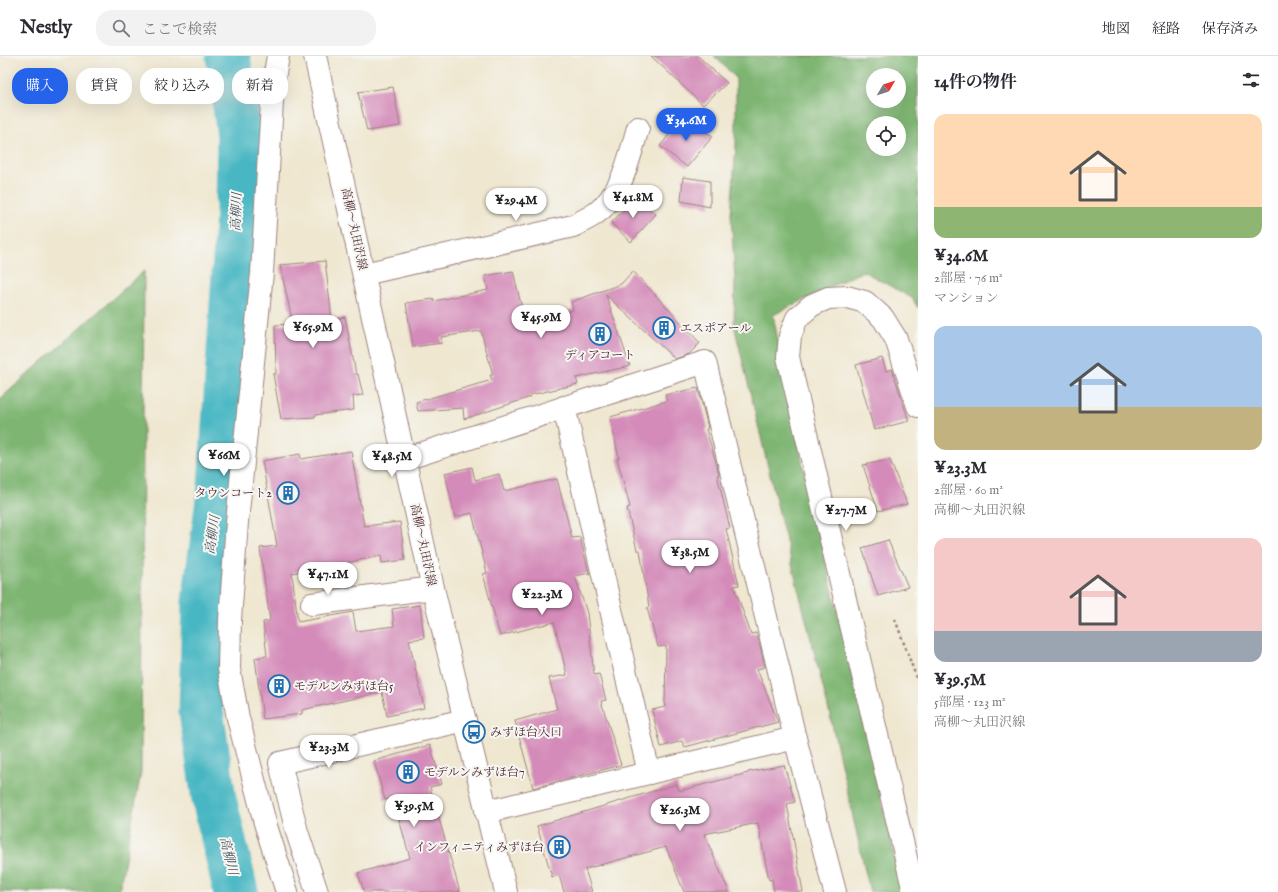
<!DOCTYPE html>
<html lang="ja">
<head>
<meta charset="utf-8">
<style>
	body { margin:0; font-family:"IM FELL English","Noto Serif JP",serif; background:#f2f2f3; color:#2b2b33; height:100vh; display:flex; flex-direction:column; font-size:15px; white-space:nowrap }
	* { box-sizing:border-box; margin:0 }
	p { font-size:13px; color:#7c7c81 }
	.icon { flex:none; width:22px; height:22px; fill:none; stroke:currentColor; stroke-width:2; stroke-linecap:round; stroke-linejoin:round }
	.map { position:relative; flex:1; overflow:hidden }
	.drawer { display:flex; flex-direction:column; background:#fff; width:360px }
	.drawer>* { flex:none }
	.hud { position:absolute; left:12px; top:12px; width:380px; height:36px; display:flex; gap:8px }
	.needle { width:26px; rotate:51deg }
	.tools { position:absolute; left:866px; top:12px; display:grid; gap:8px }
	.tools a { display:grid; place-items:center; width:40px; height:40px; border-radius:50%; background:#fff; box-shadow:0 4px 16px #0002; font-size:20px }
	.price { position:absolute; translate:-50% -34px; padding:0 9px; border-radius:14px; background:#fff; color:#222; font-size:13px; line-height:26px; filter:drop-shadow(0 1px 2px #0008) }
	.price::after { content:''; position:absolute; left:50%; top:24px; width:12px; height:9px; margin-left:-6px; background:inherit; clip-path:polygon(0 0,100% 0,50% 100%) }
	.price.on { background:#2563eb; color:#fff }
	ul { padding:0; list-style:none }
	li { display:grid; align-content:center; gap:8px; height:212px; padding:0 16px }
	li span { display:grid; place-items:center; height:124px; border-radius:12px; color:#555 }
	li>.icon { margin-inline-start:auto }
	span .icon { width:72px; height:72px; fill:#fffc; stroke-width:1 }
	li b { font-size:17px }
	h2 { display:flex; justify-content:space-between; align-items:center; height:48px; padding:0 16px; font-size:17px }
	.pill { padding:0 14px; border-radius:16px; background:#fff; box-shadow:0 4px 16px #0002; font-size:14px; line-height:36px }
	.pill.on { background:#2563eb; color:#fff }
	header { display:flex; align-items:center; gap:24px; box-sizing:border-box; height:56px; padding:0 20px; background:#fff; border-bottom:1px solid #e1e1e2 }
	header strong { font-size:19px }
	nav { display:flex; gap:22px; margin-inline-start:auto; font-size:14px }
	.search { width:280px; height:36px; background:#f2f2f3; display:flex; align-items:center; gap:10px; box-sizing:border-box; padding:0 14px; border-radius:16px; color:#7c7c81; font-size:15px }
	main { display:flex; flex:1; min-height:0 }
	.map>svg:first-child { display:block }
</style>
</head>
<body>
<header>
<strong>Nestly</strong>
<div class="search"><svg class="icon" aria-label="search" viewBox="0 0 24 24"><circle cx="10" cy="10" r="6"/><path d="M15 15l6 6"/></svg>ここで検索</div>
<nav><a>地図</a><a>経路</a><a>保存済み</a></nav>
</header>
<main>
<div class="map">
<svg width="918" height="836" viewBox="0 0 918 836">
	<rect width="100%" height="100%" fill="#f6f6f2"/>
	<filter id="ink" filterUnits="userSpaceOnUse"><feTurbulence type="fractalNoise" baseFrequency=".025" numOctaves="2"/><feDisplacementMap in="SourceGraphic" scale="8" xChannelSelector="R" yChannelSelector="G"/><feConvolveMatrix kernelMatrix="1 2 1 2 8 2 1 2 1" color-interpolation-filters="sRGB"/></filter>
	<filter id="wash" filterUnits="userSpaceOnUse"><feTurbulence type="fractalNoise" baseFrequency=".012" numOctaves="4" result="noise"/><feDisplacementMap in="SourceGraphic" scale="16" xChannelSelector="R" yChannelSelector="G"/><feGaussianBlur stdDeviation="0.9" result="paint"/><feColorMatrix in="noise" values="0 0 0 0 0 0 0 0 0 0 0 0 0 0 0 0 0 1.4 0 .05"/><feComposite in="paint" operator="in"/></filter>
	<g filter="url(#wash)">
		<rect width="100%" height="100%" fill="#efe7d0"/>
		<g fill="#7eb572" stroke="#646a4e" fill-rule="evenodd">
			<path d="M 714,0 L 918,0 L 918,252 L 912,242 L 863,215 L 773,259 L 801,401 L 903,836 L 870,836 L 830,659 L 781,465 L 734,269 L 735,224 L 731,158 L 736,89 L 736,22 ZM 873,19 L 899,19 L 899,45 L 873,45 ZM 873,67 L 899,67 L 899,93 L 873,93 Z"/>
			<polygon points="144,215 141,716 119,836 0,836 0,343"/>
		</g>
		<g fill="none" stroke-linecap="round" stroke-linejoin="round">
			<polyline stroke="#49b7c3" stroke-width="45" points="228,0 239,78 238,158 220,430 204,546 201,655 214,743 236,836"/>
		</g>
		<g id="blocks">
			<g fill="#d48bb9">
				<polygon points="651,0 698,0 727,27 703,49"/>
				<polygon points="393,31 400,70 367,75 358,36"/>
				<polygon points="682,63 713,80 687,111 660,90"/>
				<polygon points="683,121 710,125 710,151 681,145"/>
				<polygon points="635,142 656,158 631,186 611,167"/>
				<polygon points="325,205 332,264 345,261 356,318 358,318 363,339 353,340 354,354 315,359 315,361 281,363 273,318 276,318 275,269 293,268 280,209"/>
				<polygon points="513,215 526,269 573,254 571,246 621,228 633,215 700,287 689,298 675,303 606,239 630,310 576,322 578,328 530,339 531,341 464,363 463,352 418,355 416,346 492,324 490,319 493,319 481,275 441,281 442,287 413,291 406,247 433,243 434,245 488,234 485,220"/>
				<polygon points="882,302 886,315 892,313 909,365 874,374 856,309"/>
				<polygon points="698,332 708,372 706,373 717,410 719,419 717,419 730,472 726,473 739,529 734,530 751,578 756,577 759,586 765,611 757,613 778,666 685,691 682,685 661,691 652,654 665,651 666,590 658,591 647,552 649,551 640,494 637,494 627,452 630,451 617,402 619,402 610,361 667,345 665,339"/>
				<polygon points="351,395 364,470 400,466 405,504 382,507 381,500 292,517 298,566 353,556 356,575 394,570 392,553 420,549 424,582 409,584 424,652 387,660 382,636 302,654 302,658 263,663 255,602 267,600 263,566 270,565 260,492 277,490 262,405 300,398 301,403"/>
				<polygon points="890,404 907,448 878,455 863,409"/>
				<polygon points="472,411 475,424 499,418 504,435 557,423 572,482 580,481 589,517 575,520 587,557 594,619 599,618 606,644 601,645 621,709 533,732 515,665 557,653 549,622 567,619 554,566 500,580 483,518 487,517 472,457 455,461 445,417"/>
				<polygon points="888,484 908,531 878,540 862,492"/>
				<polygon points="430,689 442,728 430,731 460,836 364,836 358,817 410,802 393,742 385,744 374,705"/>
				<polygon points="784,709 795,746 787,748 803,836 774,836 772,823 769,824 758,767 704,778 729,836 684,836 666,791 585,813 592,836 564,836 559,819 552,821 537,770 677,728 679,735 748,717 748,716"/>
			</g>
		</g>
	</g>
	<g filter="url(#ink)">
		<use href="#blocks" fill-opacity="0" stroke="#9c837e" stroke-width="1"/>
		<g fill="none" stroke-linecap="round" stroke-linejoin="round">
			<g stroke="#9c837e" stroke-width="24">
				<g id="minor">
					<polyline points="278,0 273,29 262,217 237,466 230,564 229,613 238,662 265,767 287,836"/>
					<polyline points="315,0 433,532 506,836"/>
					<path d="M 364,218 L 573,170 C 581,166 589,162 595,158 C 622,139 629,102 638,72"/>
					<polyline points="564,351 649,717"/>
					<polyline points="405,403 705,306 795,682 835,836"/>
					<polyline points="312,548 433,532"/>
					<polyline points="486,756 795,682"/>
					<polyline points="317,836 297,776 280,707 465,664"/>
					<polyline points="914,836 788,301 790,280 797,262 812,249 828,242 847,241 865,246 883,262 896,283 918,350"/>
				</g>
			</g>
			<polyline stroke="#9c837e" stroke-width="2.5" stroke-dasharray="3 3" stroke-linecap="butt" points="895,563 918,626"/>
			<use href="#minor" stroke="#fff" stroke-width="22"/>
		</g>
	</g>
	<defs>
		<g id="building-ring" transform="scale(1.15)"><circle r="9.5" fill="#f6f6f2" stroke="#1f6fb2" stroke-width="1.5"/><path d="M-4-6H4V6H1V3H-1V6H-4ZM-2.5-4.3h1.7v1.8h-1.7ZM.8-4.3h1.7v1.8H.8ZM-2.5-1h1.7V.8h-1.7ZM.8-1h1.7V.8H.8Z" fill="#1f6fb2"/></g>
		<g id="bus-ring" transform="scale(1.15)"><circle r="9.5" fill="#f6f6f2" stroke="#1f6fb2" stroke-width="1.5"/><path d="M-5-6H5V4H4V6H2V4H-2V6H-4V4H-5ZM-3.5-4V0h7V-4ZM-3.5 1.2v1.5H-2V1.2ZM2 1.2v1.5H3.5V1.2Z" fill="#1f6fb2"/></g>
	</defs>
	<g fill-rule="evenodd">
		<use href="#building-ring" x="664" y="272"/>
		<use href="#building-ring" x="600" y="278"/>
		<use href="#building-ring" x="288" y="437"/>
		<use href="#building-ring" x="279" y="630"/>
		<use href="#bus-ring" x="474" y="676"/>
		<use href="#building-ring" x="408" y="716"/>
		<use href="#building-ring" x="559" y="791"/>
	</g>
	<g text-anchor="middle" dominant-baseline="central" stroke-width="4" stroke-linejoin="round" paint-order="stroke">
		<g font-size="12" fill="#4a1f2b" stroke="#f6f6f2">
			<text transform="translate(354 173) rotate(78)">高柳～丸田沢線</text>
			<text transform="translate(423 489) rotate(78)">高柳～丸田沢線</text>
		</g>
		<g font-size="12" fill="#4a1f2b" stroke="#f6f6f2" text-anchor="start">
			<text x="680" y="272">エスポアール</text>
			<text x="600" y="299" text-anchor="middle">ディアコート</text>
			<text x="272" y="437" text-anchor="end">タウンコート2</text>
			<text x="294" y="630">モデルンみずほ台5</text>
			<text x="490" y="676">みずほ台入口</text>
			<text x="424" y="716">モデルンみずほ台7</text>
			<text x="544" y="791" text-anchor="end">インフィニティみずほ台</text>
		</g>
		<g font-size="13" font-style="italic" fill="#4a5460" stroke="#f6f6f2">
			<text transform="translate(237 156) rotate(-88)">高柳川</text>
			<text transform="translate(213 479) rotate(-82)">高柳川</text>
			<text transform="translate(228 800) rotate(76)">高柳川</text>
		</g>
	</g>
</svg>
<div class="tools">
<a><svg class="needle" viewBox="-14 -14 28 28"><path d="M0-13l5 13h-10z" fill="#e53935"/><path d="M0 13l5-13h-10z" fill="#7c7c81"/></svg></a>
<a><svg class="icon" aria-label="locate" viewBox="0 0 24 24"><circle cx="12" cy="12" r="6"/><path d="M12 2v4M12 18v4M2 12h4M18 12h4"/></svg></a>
</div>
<b class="price on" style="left:686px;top:86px">¥34.6M</b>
<b class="price" style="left:633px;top:163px">¥41.8M</b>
<b class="price" style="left:516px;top:166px">¥29.4M</b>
<b class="price" style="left:541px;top:283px">¥45.9M</b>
<b class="price" style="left:313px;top:293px">¥65.9M</b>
<b class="price" style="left:224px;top:421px">¥66M</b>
<b class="price" style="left:392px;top:422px">¥48.5M</b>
<b class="price" style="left:846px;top:476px">¥27.7M</b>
<b class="price" style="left:690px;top:518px">¥38.5M</b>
<b class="price" style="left:328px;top:540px">¥47.1M</b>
<b class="price" style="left:542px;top:560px">¥22.3M</b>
<b class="price" style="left:329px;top:713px">¥23.3M</b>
<b class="price" style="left:414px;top:772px">¥39.5M</b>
<b class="price" style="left:680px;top:776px">¥26.3M</b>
<div class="hud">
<a class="pill on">購入</a>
<a class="pill">賃貸</a>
<a class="pill">絞り込み</a>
<a class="pill">新着</a>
</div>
</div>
<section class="drawer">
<h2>14件の物件<svg class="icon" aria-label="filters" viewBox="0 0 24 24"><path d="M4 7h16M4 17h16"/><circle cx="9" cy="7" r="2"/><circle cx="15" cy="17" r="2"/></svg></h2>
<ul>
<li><span style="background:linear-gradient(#ffd9b3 75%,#8fb573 0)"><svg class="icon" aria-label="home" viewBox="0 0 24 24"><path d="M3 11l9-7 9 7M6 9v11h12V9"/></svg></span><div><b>¥34.6M</b><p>2部屋 · 76 m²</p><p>マンション</p></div></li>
<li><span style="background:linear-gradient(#a9c7e8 65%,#c2b280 0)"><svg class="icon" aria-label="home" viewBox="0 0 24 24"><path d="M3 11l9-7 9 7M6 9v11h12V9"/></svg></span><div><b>¥23.3M</b><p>2部屋 · 60 m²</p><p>高柳～丸田沢線</p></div></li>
<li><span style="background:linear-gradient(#f6c9c9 75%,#9aa5b1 0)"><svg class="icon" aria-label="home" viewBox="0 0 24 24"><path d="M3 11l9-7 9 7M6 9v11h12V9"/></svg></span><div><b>¥39.5M</b><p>5部屋 · 123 m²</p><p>高柳～丸田沢線</p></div></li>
</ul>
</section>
</main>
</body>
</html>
